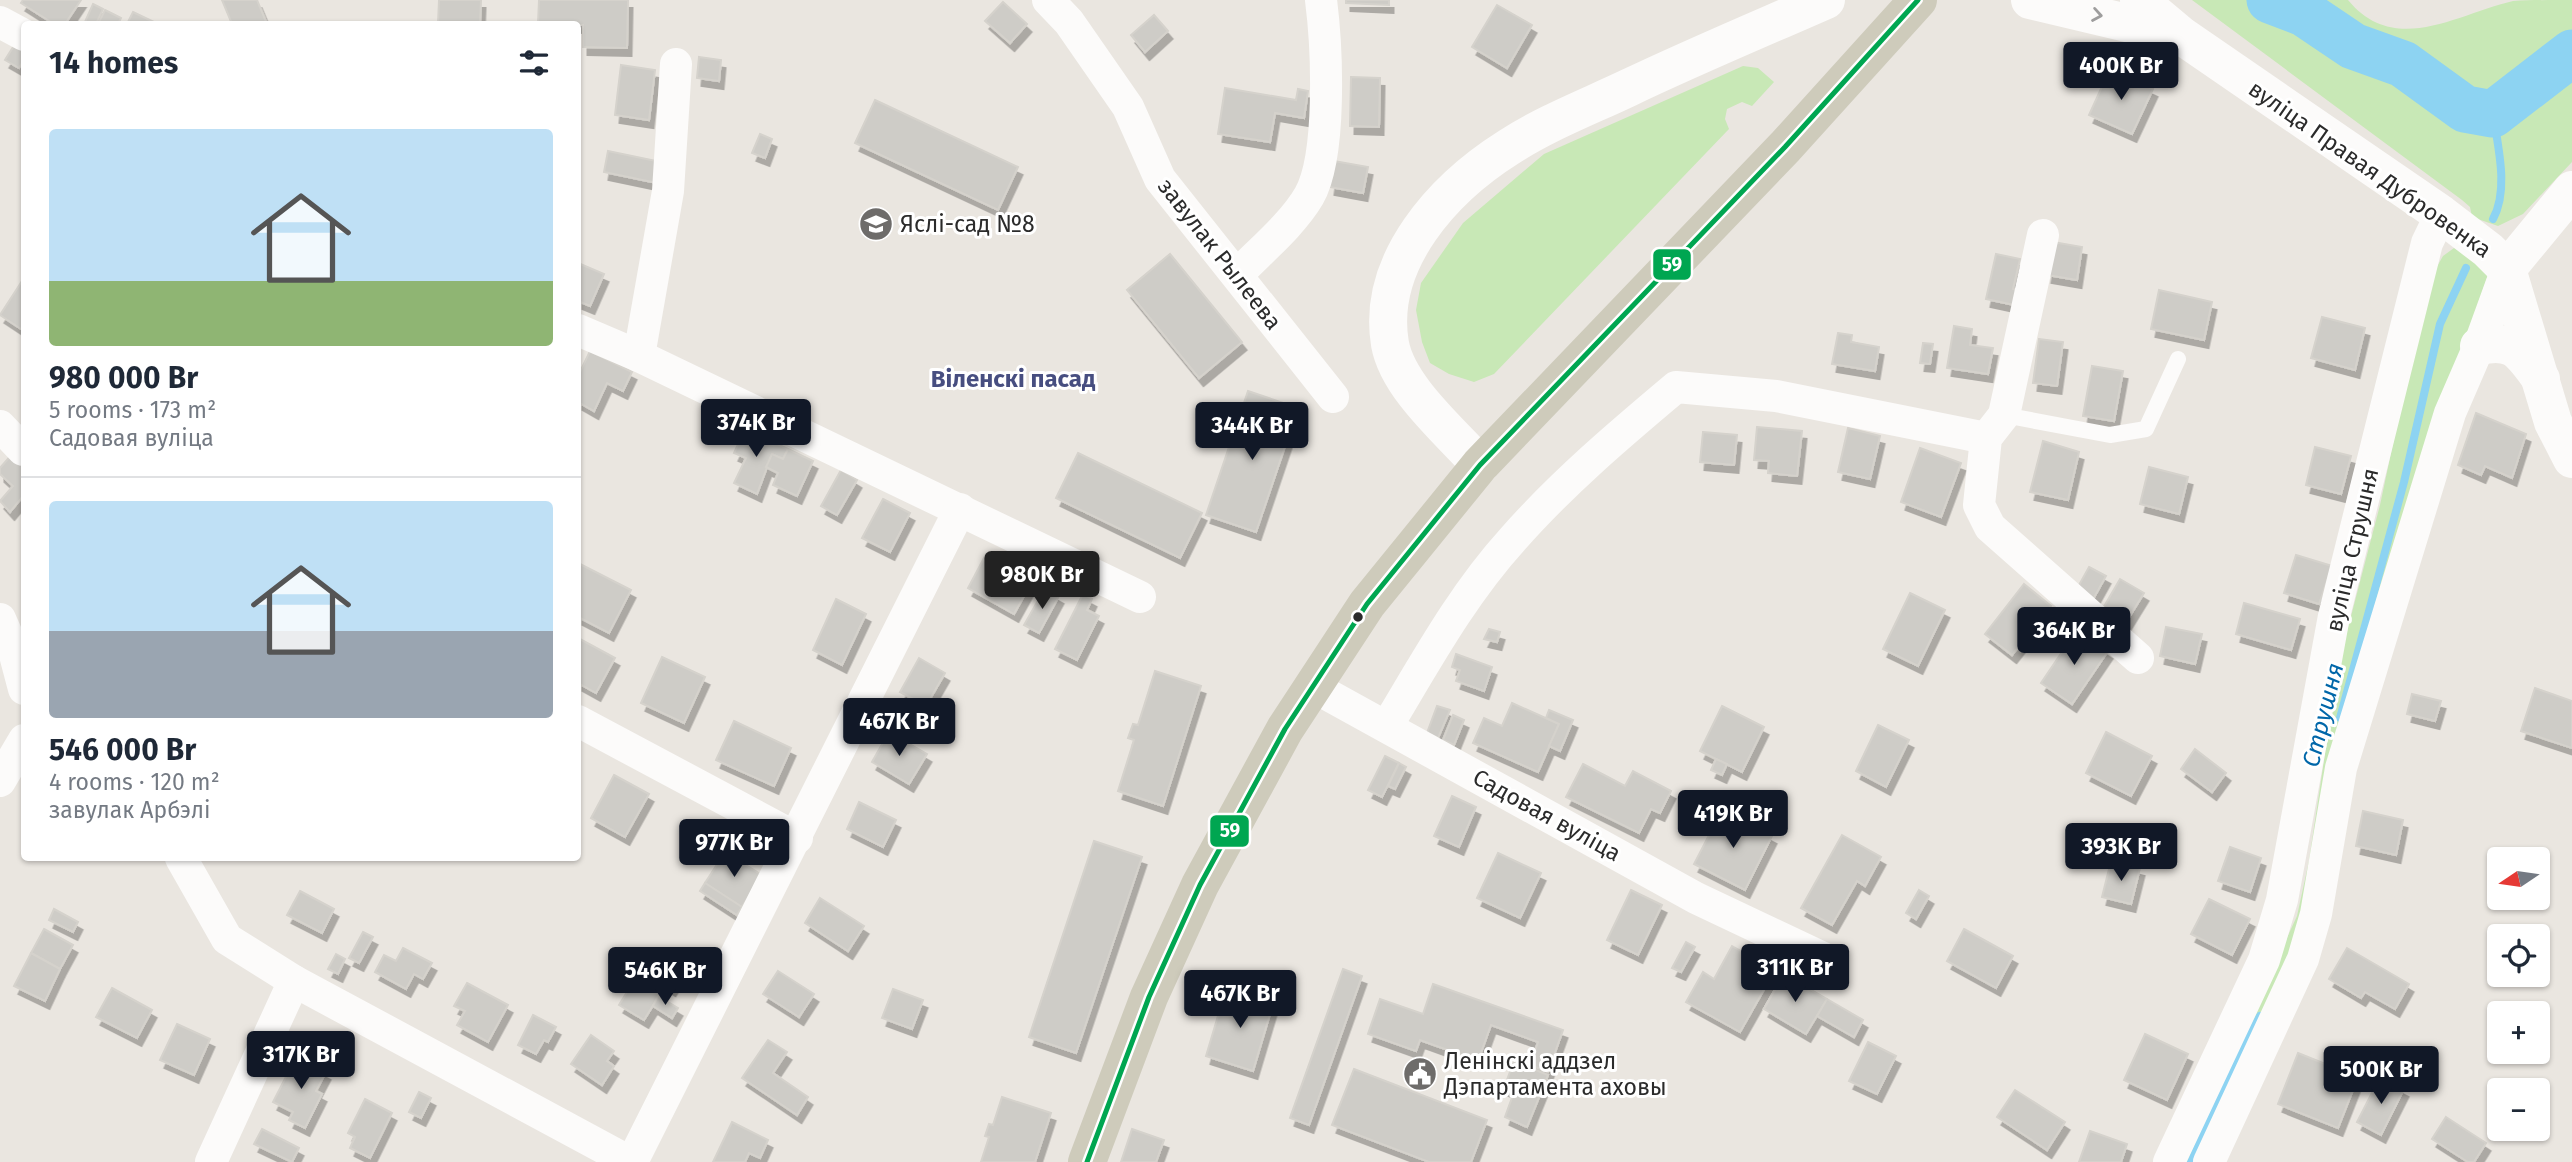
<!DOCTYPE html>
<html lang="en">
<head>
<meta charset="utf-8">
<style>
	body { margin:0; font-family:"Fira Sans",sans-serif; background:#f6f6f7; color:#1f2937; height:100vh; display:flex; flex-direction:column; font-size:26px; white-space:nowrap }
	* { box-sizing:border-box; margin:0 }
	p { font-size:23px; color:#747a83 }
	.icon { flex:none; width:38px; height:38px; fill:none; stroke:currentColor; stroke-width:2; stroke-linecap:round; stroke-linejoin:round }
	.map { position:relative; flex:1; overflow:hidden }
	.drawer { position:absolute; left:21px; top:21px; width:560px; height:840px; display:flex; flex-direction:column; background:#fff; border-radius:7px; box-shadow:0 2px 5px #0004 }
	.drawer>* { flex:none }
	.needle { width:46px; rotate:257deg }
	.buttons { position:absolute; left:2487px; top:847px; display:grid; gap:14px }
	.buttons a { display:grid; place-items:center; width:63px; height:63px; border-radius:7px; background:#fff; box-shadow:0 2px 5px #0004; font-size:35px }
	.price { position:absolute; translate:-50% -60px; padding:0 16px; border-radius:7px; background:#111827; color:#fff; font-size:23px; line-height:46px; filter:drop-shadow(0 2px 4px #0008) }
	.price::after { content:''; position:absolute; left:50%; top:42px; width:21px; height:16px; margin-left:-10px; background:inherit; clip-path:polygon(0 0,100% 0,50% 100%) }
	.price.active { background:#222; color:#fff }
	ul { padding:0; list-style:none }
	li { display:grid; align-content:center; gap:14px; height:371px; padding:0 28px }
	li+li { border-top:2px solid #e0e1e3 }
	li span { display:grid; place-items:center; height:217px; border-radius:7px; color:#555 }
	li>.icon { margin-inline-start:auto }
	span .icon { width:126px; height:126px; fill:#fffc; stroke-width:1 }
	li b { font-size:30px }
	h2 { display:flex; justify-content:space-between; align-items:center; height:84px; padding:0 28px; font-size:30px }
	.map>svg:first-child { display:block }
</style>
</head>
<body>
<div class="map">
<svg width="2572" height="1162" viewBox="0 0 2572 1162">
	<defs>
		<filter id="shadow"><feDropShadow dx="4.5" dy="8" stdDeviation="0" flood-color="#0004"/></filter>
	</defs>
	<rect width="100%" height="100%" fill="#eae6e0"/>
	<g fill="#c8e8b6">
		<path d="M 2192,0 L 2348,0 C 2395,57 2457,14 2513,1 C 2530,0 2553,0 2572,0 L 2572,162 L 2523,214 L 2498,226 L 2472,217 L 2470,207 L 2462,200 Z"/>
		<polygon points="1743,66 1758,68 1774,82 1752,106 1742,102 1727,109 1725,119 1729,129 1494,374 1474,382 1449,374 1430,363 1422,342 1416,310 1421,283 1463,223 1544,154"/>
		<polygon points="2454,248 2483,261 2489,272 2440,414 2303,922 2200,1162 2183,1162 2297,916 2309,861 2338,666 2380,505 2415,340 2435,270 2443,256"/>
	</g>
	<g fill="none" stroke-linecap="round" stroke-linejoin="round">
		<g stroke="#8dd3f2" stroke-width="8">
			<path d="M 2493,219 C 2509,190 2498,147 2493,114"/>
			<polyline points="2340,718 2404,482 2440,324 2466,268"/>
			<polyline points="2191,1162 2236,1060 2260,1016"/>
		</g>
		<polyline stroke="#8dd3f2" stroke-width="47" points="2270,0 2304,13 2353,46 2403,64 2465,109 2493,114 2572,53"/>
	</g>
	<g fill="#ceccc7" stroke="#d5d2cc" stroke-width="2" filter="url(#shadow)">
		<polygon points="23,0 81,0 65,24 54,24 21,3"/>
		<polygon points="222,0 257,0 267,24 232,24"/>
		<polygon points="439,0 481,0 480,24 438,24"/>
		<polygon points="539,0 628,0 627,48 583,47 583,25 538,24"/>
		<polygon points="1346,0 1389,0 1389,5 1346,3"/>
		<polygon points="1003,2 1027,24 1010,43 985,21"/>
		<polygon points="93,4 103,9 96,24 84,24"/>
		<polygon points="1497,5 1532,25 1507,68 1472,47"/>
		<polygon points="105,10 121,18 118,24 98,24"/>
		<polygon points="133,12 158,24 127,24"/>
		<polygon points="1154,15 1168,31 1145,52 1131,35"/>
		<polygon points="15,44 24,50 24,60 19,68 5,60"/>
		<polygon points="699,57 721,60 719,81 697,78"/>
		<polygon points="621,65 655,70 649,120 615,115"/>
		<polygon points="2110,69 2153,89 2132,134 2089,115"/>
		<polygon points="1351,77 1380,78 1379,127 1350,126"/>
		<polygon points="1225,88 1296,100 1298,89 1308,91 1304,118 1275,113 1270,142 1218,134"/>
		<polygon points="875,100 1018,167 998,210 855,143"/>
		<polygon points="760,134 772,139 765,158 752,153"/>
		<polygon points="608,151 661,162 657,183 604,172"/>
		<polygon points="1334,161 1368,167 1363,193 1330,187"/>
		<polygon points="2053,242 2082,247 2077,280 2047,275"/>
		<polygon points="1170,254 1242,342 1199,378 1127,290"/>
		<polygon points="1996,254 2020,259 2013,289 2022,291 2019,306 1986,299"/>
		<polygon points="578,263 604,274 590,306 578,301"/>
		<polygon points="22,281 24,282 24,331 0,315"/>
		<polygon points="2159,290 2212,302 2204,340 2151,329"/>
		<polygon points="2322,317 2365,328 2355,370 2311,358"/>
		<polygon points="1954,326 1972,329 1970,345 1993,348 1988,374 1947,368"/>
		<polygon points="1838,333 1852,335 1851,342 1879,347 1875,371 1832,364"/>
		<polygon points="2039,339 2063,342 2057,386 2033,383"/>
		<polygon points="1923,343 1933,344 1930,364 1920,363"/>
		<polygon points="590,351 632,372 623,391 607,383 594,411 578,402 578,376"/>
		<polygon points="2092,366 2123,371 2114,421 2083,416"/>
		<polygon points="1248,391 1298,408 1256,532 1206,515"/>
		<polygon points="2476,413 2526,434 2512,478 2485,466 2481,475 2458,465"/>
		<polygon points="1757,427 1802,431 1797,476 1768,473 1769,461 1754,460"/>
		<polygon points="1848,428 1880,436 1870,479 1838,472"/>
		<polygon points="745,429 788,449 783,459 772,454 757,494 734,483 746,458 734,453"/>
		<polygon points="1703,432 1737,435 1734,465 1700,462"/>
		<polygon points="2043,441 2079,452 2068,500 2030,492"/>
		<polygon points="2315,447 2351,456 2341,494 2306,485"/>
		<polygon points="1920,448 1961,463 1941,517 1901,502"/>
		<polygon points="788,449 813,461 797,496 773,485 778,473 766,467 772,454 783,459"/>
		<polygon points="14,452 24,461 24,495 10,512 0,501 13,486 0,474 0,468"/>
		<polygon points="1078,453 1202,513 1180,558 1056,498"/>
		<polygon points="2149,467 2188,477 2179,514 2140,504"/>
		<polygon points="841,470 857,480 837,515 821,506"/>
		<polygon points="883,499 910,513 890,552 862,538"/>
		<polygon points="986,554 1033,580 1014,614 968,588"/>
		<polygon points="2296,555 2332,566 2319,604 2284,593"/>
		<polygon points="578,563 631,590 609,633 578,617"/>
		<polygon points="2089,567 2106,576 2091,603 2074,594"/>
		<polygon points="2120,579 2144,593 2125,624 2102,610"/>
		<polygon points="2024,584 2051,606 2012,655 1985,634"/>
		<polygon points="1045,588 1059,596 1039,633 1024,625"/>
		<polygon points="1910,593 1945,610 1918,666 1883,649"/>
		<polygon points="1083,594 1092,599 1087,610 1099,616 1077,660 1055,649"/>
		<polygon points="836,599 866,614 842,665 813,650"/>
		<polygon points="2244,603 2300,619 2291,650 2236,634"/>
		<polygon points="2166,627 2202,634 2195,664 2160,656"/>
		<polygon points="1489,629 1500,632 1497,642 1484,639"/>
		<polygon points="2077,630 2108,651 2072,704 2041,683"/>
		<polygon points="578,638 615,658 596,693 578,683"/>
		<polygon points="1456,654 1492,667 1484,691 1456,681 1460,670 1452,667"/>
		<polygon points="662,657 705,677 684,723 641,703"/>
		<polygon points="919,658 945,673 926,706 900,692"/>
		<polygon points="1155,671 1201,686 1163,806 1118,791 1134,740 1128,738 1133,724 1138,725"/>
		<polygon points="2535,688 2572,701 2572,748 2521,731"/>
		<polygon points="2412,694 2441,701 2435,721 2407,714"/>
		<polygon points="1512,703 1559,724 1538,772 1473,743 1484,718 1502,726"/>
		<polygon points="1437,706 1450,710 1438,738 1427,733"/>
		<polygon points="1722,706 1764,727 1742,772 1700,751"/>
		<polygon points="1549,710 1573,720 1560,751 1549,746 1559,724 1546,718"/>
		<polygon points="1453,715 1464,720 1454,745 1443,740"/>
		<polygon points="734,721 791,748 774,786 716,760"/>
		<polygon points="1878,725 1909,740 1886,787 1856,771"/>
		<polygon points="889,732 927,754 909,784 872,762"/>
		<polygon points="2106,732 2152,756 2131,796 2086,773"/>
		<polygon points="2195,749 2226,773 2212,792 2181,769"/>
		<polygon points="1385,756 1399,763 1382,797 1368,790"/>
		<polygon points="1716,759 1727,764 1722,775 1711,770"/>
		<polygon points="1399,763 1406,767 1395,789 1388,786"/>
		<polygon points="1583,764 1625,786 1633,771 1671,791 1660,813 1651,809 1639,833 1566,797"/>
		<polygon points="614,775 649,794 625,837 591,818"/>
		<polygon points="1452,796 1476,807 1459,847 1434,836"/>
		<polygon points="859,802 896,820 883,847 847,829"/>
		<polygon points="1722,810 1772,836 1745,890 1694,864"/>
		<polygon points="2363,811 2403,820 2396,855 2356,846"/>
		<polygon points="1842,835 1881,857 1865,886 1857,881 1832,925 1801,908"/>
		<polygon points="1094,841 1142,857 1076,1053 1029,1037"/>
		<polygon points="2230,847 2261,858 2250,892 2218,881"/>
		<polygon points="725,852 762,875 742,907 705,883"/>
		<polygon points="1498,853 1541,873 1520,918 1477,898"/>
		<polygon points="2111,861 2140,868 2131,904 2102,897"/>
		<polygon points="705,883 742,907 737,915 700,891"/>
		<polygon points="1631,890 1662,905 1638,955 1607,940"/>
		<polygon points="1919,890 1929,896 1916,919 1906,913"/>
		<polygon points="300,891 334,909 322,933 287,915"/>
		<polygon points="820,898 864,926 848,951 805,923"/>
		<polygon points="2209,899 2250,919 2232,955 2191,934"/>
		<polygon points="54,909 78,922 73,932 49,920"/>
		<polygon points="44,929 73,945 60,969 31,953"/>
		<polygon points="1964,929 2013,956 1996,988 1947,961"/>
		<polygon points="363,932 373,937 359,963 349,958"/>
		<polygon points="1686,942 1695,947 1681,972 1672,968"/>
		<polygon points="1732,946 1775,970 1740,1032 1686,1002 1703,972 1714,979"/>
		<polygon points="403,948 432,963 423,979 414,974 406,989 375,972 384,955 396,961"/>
		<polygon points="2347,948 2409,984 2395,1009 2365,992 2361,998 2329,979"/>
		<polygon points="31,953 60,969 45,1001 14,986"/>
		<polygon points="336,954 345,959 338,974 328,969"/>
		<polygon points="677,958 694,969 690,975 697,980 695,984 671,969"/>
		<polygon points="662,969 677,979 671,988 656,978"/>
		<polygon points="1343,969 1362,976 1309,1125 1290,1118"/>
		<polygon points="778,971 814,994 799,1017 763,994"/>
		<polygon points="1784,974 1827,999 1806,1034 1764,1009"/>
		<polygon points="635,979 660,994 644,1020 619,1005"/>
		<polygon points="467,983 508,1005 488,1042 457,1025 465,1011 454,1006"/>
		<polygon points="1433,984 1563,1030 1548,1072 1530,1065 1538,1042 1491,1025 1478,1061 1420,1040 1416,1051 1368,1034 1380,999 1423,1014"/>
		<polygon points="112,988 152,1010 137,1038 96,1017"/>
		<polygon points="893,989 923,1000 912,1029 882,1018"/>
		<polygon points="1226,989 1273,1004 1253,1071 1206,1056"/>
		<polygon points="658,996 678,1008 672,1018 653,1006"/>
		<polygon points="1827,999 1863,1020 1854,1037 1817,1016"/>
		<polygon points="533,1015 556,1027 548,1042 544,1040 536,1054 518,1045"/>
		<polygon points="177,1024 210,1039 194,1075 160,1060"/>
		<polygon points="2145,1034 2188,1054 2167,1100 2124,1080"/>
		<polygon points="591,1035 614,1051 607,1061 614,1066 602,1085 571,1064"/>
		<polygon points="768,1040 787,1052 773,1073 808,1097 797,1115 742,1078"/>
		<polygon points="1868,1042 1896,1056 1877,1094 1849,1081"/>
		<polygon points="2298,1053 2358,1077 2338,1128 2278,1104"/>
		<polygon points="296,1057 326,1072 316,1091 322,1094 305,1128 289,1120 293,1112 273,1102"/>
		<polygon points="1514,1061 1548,1075 1527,1127 1505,1117 1514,1092 1504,1088"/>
		<polygon points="1354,1069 1487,1120 1471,1162 1429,1162 1332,1125"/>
		<polygon points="2380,1077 2404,1089 2381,1135 2357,1122"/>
		<polygon points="2015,1090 2065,1122 2047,1150 1997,1117"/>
		<polygon points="419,1092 431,1098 421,1118 409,1112"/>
		<polygon points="1002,1097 1051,1113 1035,1162 981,1162 989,1137 985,1136 989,1124 993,1125"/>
		<polygon points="365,1099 392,1113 370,1158 350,1148 355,1137 348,1133"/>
		<polygon points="2446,1117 2486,1143 2474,1162 2468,1162 2432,1139"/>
		<polygon points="732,1122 768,1140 760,1158 749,1153 745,1162 713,1162"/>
		<polygon points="262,1129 299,1148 292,1162 254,1144"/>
		<polygon points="1132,1129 1164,1140 1156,1162 1121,1162"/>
		<polygon points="2090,1131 2127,1144 2121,1162 2079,1162"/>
	</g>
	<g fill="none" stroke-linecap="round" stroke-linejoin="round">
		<polyline stroke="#fcfbfa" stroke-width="16" points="2004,415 2110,435 2146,429 2178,359"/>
		<g stroke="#fcfbfa" stroke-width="32">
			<polyline points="1048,0 1069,22 1128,107 1160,179 1333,397"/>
			<polyline points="0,22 24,35"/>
			<polyline points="2043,235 2004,415 1986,438 1979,505 1990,527 2138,658"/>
			<path d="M 1237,275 C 1260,251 1292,225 1309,196 C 1332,156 1327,47 1321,0"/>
			<polyline points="578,330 639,356 1140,597"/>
			<polyline points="639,356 668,191 676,64"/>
			<polyline points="0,426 23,450"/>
			<polyline points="0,619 14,651 24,689"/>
			<polyline points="1312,686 1696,898 1823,958"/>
			<polyline points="578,721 797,838"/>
			<path d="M 1387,726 C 1425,663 1462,595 1512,540 C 1561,484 1620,434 1676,387 L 1776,396 L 1986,438"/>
			<polyline points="0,781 24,740"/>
			<polyline points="181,858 227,939 294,981 630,1162"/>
			<polyline points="211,1162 294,981"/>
			<polyline points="632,1162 960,509"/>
			<polyline points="2169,1162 2264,960 2282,900 2334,616 2427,243 2441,214"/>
			<polyline points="2209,1162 2303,959 2316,914 2341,768 2450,413 2479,346 2507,269"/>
		</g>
		<g stroke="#fcfbfa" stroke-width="38">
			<polyline points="2030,0 2169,33"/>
			<polyline points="2139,0 2182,36 2441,214 2488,250 2507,269 2553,422 2572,459"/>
			<polyline points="2507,269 2572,190"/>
			<path d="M 2479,346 C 2515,338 2521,353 2541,379"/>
			<path d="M 1480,465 C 1451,432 1398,388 1390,344 C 1376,261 1444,188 1509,147 C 1546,123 1588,107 1628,88 C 1693,57 1760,29 1826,0"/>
		</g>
		<polyline stroke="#cecbbb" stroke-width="38" points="1087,1162 1149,997 1200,885 1285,729 1367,604 1480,465 1785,147 1918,0"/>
		<g stroke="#fff" stroke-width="10">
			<polyline id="bus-1" points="1087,1162 1149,997 1200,885 1285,729 1367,604 1480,465 1785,147 1918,0"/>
		</g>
		<use href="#bus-1" stroke="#00a651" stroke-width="5"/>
	</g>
	<defs><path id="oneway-chevron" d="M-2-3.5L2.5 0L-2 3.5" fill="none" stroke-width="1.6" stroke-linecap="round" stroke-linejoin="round" transform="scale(1.75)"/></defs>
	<use stroke="#9e9d9d" href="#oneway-chevron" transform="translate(2097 15) rotate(10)"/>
	<defs>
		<g id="school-disc" transform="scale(1.75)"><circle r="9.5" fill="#6e6c6a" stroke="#fff"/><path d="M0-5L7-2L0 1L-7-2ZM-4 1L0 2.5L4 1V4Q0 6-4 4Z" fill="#fff"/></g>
		<g id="civic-disc" transform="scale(1.75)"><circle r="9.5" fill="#6e6c6a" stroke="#fff"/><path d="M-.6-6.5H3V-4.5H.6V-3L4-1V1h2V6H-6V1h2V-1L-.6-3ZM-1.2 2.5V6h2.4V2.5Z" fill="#fff"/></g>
	</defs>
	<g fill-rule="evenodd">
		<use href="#school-disc" x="876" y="224"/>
		<use href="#civic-disc" x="1420" y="1074"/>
	</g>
	<circle fill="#2b2b2b" stroke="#fff" stroke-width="2.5" cx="1358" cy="617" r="6"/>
	<g text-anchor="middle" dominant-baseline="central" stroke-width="6" stroke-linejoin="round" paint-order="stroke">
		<g font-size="23" fill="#2b2b2b" stroke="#fff">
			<text transform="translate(2370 169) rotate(35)">вуліца Правая Дубровенка</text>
			<text transform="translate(1220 254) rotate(52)">завулак Рылеева</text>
			<text transform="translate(2352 550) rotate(-77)">вуліца Струшня</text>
			<text transform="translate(1547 815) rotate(29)">Садовая вуліца</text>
		</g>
		<g font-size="23" fill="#2b2b2b" stroke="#fff" text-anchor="start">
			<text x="900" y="224">Яслі-сад №8</text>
			<text x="1444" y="1061">Ленінскі аддзел<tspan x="1444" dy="26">Дэпартамента аховы</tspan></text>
		</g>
		<g font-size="24" font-weight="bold" fill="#474e80" stroke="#fff">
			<text x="1013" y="379">Віленскі пасад</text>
		</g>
		<g font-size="24" font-style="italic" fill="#0167a9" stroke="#fff">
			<text transform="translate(2323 715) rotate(-76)">Струшня</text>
		</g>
	</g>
	<g stroke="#fff" stroke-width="2.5">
		<rect x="1652" y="248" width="40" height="33" rx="7" fill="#00a651"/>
		<rect x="1209" y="814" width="41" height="34" rx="7" fill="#00a651"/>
	</g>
	<g font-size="19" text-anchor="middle" font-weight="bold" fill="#fff">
		<text x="1672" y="271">59</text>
		<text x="1230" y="837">59</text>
	</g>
</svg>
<div class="buttons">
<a><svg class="needle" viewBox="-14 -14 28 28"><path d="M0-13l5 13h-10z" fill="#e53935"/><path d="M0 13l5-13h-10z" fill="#747a83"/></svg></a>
<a><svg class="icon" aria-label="locate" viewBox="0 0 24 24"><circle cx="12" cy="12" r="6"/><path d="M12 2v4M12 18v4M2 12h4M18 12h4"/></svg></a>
<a>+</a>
<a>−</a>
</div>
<b class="price" style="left:2121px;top:102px">400K Br</b>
<b class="price" style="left:756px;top:459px">374K Br</b>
<b class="price" style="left:1252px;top:462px">344K Br</b>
<b class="price active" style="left:1042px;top:611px">980K Br</b>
<b class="price" style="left:2074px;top:667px">364K Br</b>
<b class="price" style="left:899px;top:758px">467K Br</b>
<b class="price" style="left:1733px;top:850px">419K Br</b>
<b class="price" style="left:734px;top:879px">977K Br</b>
<b class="price" style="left:2121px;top:883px">393K Br</b>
<b class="price" style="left:1795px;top:1004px">311K Br</b>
<b class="price" style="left:665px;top:1007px">546K Br</b>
<b class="price" style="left:1240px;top:1030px">467K Br</b>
<b class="price" style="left:301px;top:1091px">317K Br</b>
<b class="price" style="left:2381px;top:1106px">500K Br</b>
<section class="drawer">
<h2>14 homes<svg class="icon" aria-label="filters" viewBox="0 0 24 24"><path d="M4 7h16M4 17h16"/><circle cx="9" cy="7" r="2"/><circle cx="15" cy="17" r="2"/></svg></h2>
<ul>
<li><span style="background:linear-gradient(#bfe0f5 70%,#8fb573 0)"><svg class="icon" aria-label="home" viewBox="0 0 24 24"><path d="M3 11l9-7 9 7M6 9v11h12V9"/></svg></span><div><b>980 000 Br</b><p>5 rooms · 173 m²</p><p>Садовая вуліца</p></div></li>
<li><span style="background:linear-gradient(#bfe0f5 60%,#9aa5b1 0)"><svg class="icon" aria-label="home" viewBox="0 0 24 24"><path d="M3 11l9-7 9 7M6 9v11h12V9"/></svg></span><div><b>546 000 Br</b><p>4 rooms · 120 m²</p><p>завулак Арбэлі</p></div></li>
</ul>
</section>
</div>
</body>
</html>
